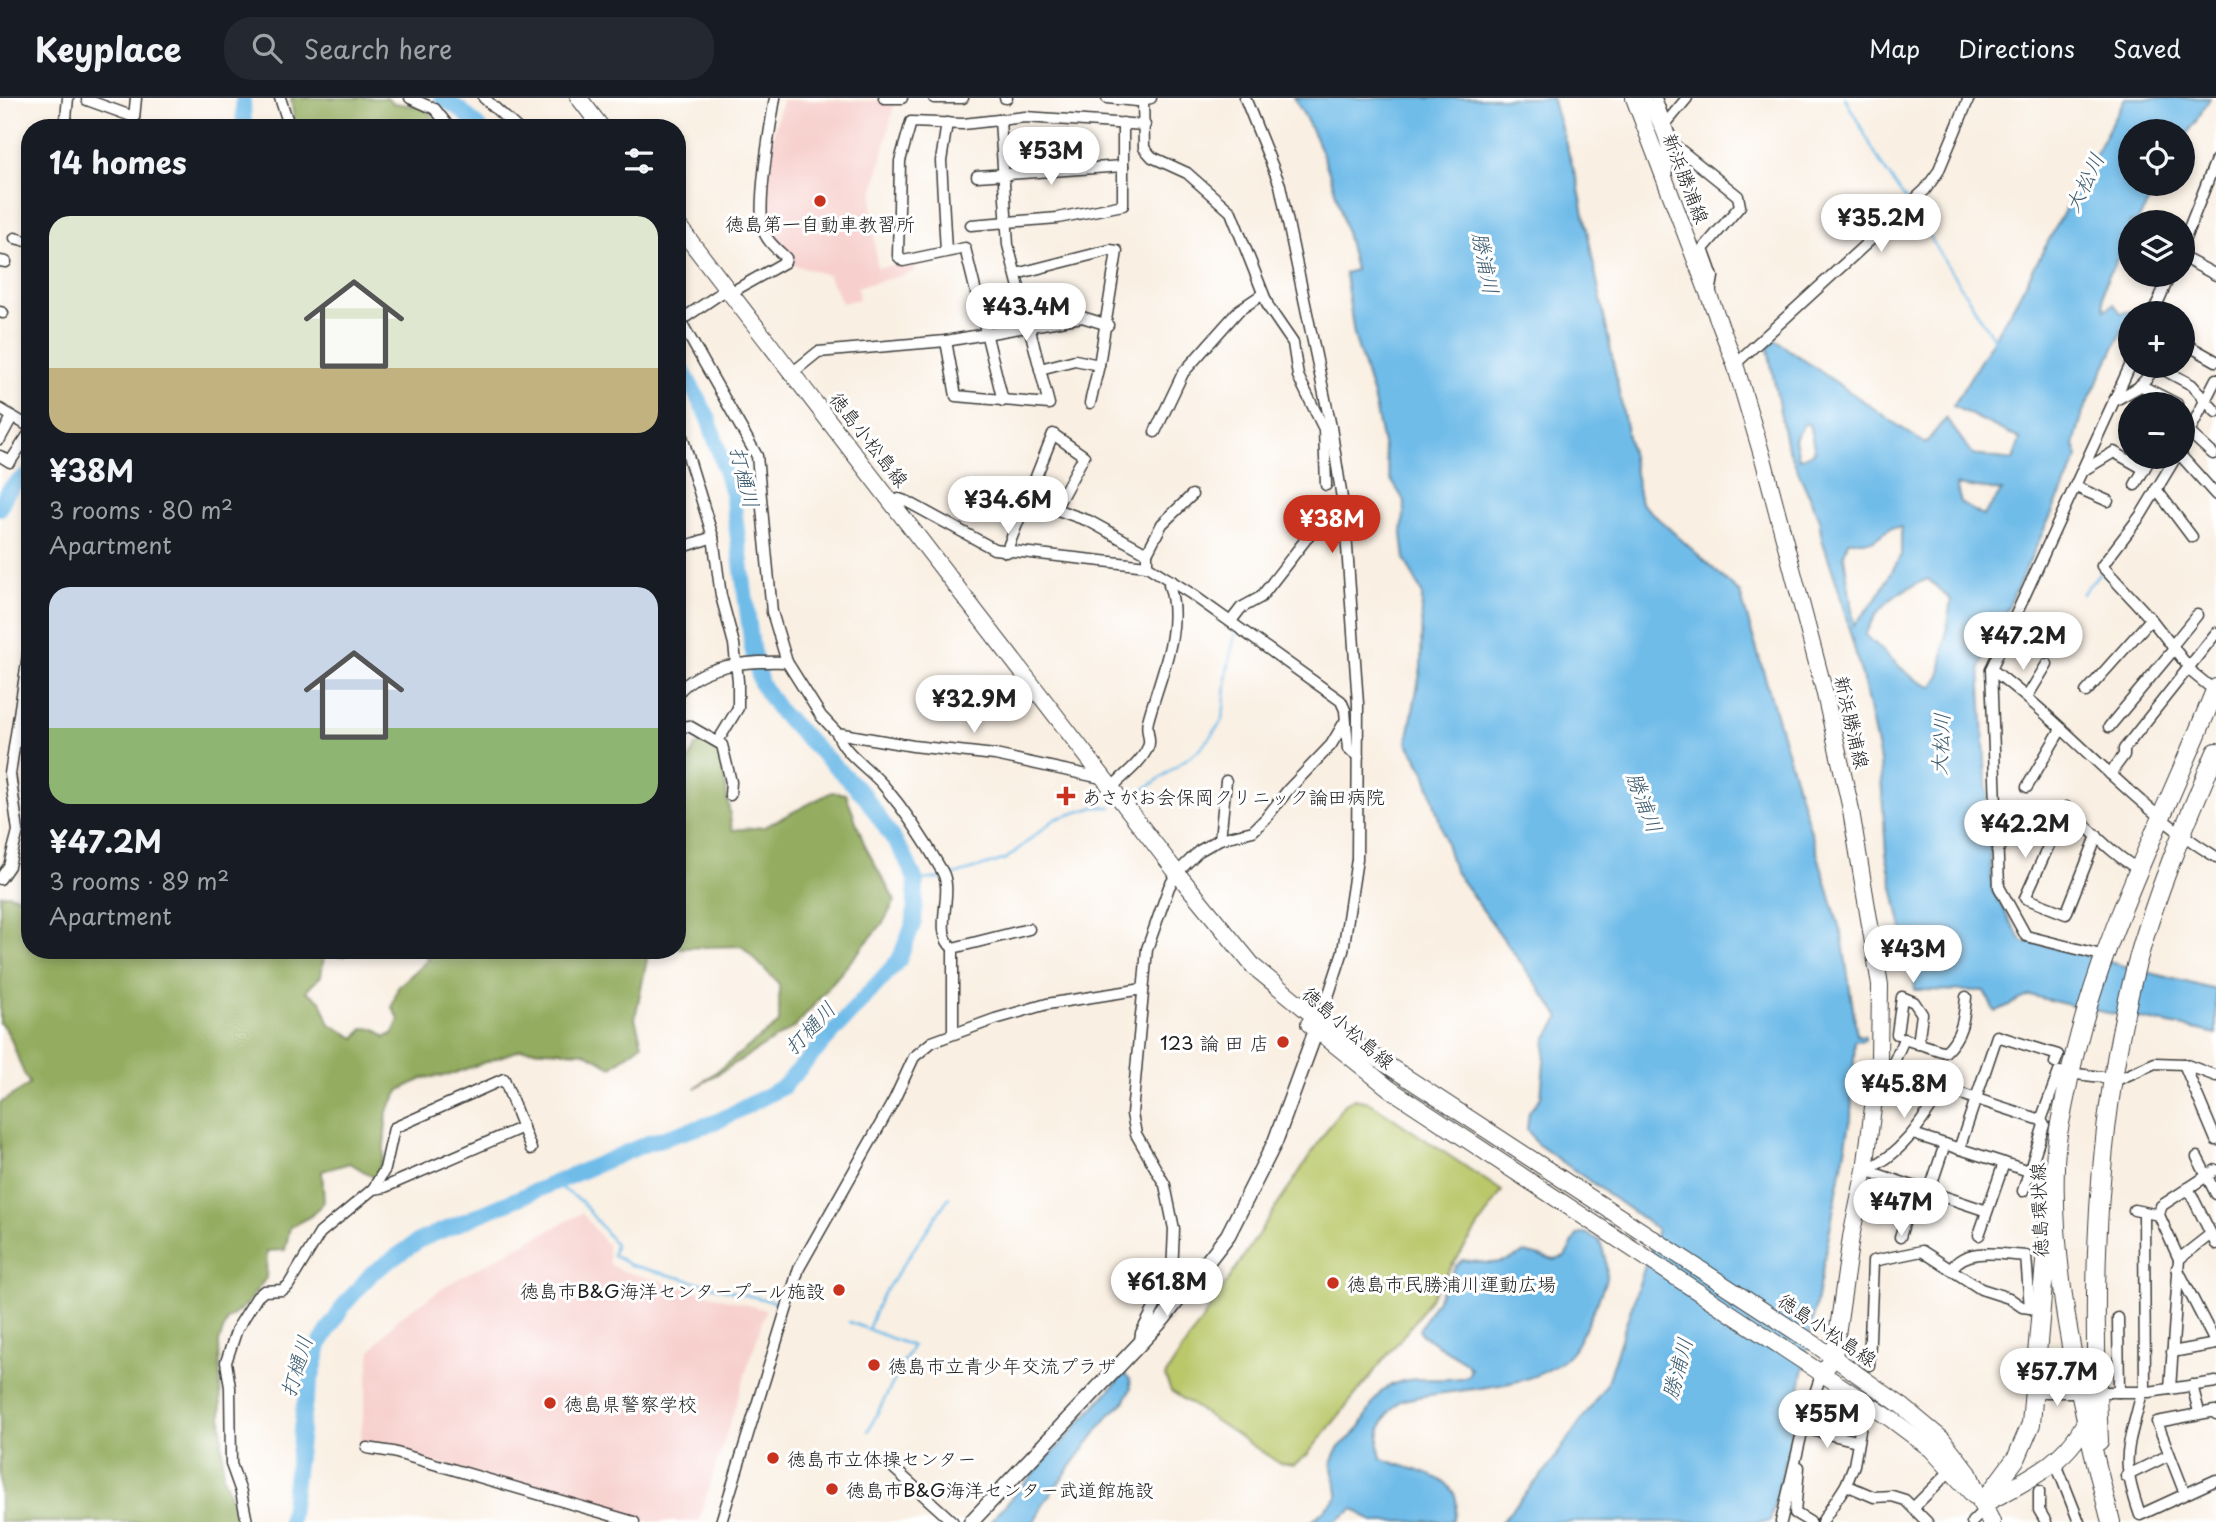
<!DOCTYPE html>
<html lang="en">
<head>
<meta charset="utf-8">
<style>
	body { margin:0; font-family:"Playpen Sans","Klee One",sans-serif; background:#242831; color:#f1f3f6; height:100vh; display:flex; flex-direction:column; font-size:26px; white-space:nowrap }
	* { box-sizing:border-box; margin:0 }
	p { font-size:23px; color:#9ea1a6 }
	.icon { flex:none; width:38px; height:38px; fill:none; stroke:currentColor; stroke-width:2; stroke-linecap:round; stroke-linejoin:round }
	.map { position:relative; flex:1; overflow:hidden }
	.panel { position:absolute; left:21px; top:21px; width:665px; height:840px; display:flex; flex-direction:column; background:#171b24; border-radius:28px; box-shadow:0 4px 10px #0003 }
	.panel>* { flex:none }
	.buttons { position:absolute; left:2118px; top:21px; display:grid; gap:14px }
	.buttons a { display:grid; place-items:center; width:77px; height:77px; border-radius:50%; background:#171b24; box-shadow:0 4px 10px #0003; font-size:35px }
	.price { position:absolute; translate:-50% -60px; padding:0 16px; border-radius:24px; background:#fff; color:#222; font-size:23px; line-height:46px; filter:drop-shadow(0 2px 4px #0008) }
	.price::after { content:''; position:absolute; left:50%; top:42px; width:21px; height:16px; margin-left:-10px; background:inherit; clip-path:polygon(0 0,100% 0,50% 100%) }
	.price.active { background:#c8321e; color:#fff }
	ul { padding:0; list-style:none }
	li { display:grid; align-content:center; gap:14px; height:371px; padding:0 28px }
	li span { display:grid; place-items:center; height:217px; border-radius:21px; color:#555 }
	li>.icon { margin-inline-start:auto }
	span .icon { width:126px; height:126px; fill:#fffc; stroke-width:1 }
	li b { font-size:30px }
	h2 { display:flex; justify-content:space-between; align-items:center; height:84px; padding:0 28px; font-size:30px }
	header { display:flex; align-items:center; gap:42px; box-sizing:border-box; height:98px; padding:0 35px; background:#171b24; border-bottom:2px solid #363941 }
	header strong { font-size:33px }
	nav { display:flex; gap:38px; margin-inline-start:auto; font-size:24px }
	.search { width:490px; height:63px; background:#242831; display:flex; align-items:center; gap:18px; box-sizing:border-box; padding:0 24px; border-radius:28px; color:#9ea1a6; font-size:26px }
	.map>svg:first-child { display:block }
</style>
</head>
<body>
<header>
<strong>Keyplace</strong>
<div class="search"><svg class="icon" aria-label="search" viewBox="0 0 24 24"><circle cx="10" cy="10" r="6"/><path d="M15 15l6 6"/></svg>Search here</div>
<nav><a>Map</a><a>Directions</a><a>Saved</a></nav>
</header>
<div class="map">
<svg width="2216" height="1424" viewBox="0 0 2216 1424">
	<rect width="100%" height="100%" fill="#fff"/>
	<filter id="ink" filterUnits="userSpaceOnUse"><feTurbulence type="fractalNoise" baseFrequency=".0143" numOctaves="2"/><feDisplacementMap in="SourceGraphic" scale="14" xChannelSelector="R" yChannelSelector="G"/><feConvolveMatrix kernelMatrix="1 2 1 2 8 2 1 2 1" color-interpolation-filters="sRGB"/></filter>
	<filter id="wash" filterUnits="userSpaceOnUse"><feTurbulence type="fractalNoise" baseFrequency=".00686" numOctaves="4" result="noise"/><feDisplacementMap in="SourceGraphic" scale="28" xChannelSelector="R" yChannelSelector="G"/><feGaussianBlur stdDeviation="1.57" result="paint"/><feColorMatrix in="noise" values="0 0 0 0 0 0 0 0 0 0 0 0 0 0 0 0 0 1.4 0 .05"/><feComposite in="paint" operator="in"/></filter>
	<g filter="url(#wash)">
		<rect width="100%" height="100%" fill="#f9efe2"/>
		<g fill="#f7d0cd">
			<polygon points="782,2 895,3 874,93 872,113 877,170 914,164 915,174 857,189 859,201 842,205 828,177 791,166 791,160 771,139 766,124 772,42"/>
			<polygon points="582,1115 607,1147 610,1166 619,1172 766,1212 698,1424 650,1424 360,1344 371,1253 398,1220 459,1180"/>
		</g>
		<polygon fill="#bac86a" stroke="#6b7243" stroke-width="2" points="1354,1001 1369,1004 1502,1093 1415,1223 1307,1357 1294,1367 1279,1365 1171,1293 1165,1278 1344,1006"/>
		<g fill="#93ac5e" stroke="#58643d" stroke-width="2">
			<polygon points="291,0 387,0 393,5 423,9 444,30 295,30"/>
			<polygon points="707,643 721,657 732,732 764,729 832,694 846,696 865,748 895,803 883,825 796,928 695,990 779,925 779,886 742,848 677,850 677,667 690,661 695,648"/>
			<path d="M 8,796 L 30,802 L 30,852 L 349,852 L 344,858 L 324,858 L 321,878 L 306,893 L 321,903 L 330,926 L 355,940 L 364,930 L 376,931 L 385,939 L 393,936 L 399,921 L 392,909 L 398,889 L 429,861 L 419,852 L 649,852 L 635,920 L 642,946 L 612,969 L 584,954 L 522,951 L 449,977 L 424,980 L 400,992 L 387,1013 L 383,1060 L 375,1080 L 350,1065 L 322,1073 L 324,1104 L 311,1118 L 290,1129 L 285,1152 L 267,1153 L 266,1180 L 246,1207 L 227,1222 L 219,1244 L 223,1377 L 239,1424 L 0,1424 L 0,1005 L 30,986 C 16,967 16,940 0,925 L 0,797 Z"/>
		</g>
		<g fill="#70bce9" stroke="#466c82" stroke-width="2" fill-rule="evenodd">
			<path d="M 1294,0 L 1552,0 L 1578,86 L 1641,405 L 1740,495 L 1842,838 L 1857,937 L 1865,938 L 1865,942 L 1855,943 L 1851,1020 L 1790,1343 L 1770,1424 L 1501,1424 L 1547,1371 L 1606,1287 L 1657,1131 L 1536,1045 L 1527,1031 L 1529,1014 L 1541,999 L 1546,941 L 1560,919 L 1454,772 L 1425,674 L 1407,644 L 1421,570 L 1422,495 L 1405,462 L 1402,436 L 1405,404 L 1390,380 L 1373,298 L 1354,237 L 1345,175 L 1355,172 C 1341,110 1328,54 1294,0 Z"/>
			<path d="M 2125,0 L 2210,0 L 2182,46 L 2182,33 L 2130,33 L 2130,86 L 2159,86 L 2137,124 L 2130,124 C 2130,156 2095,178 2105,212 L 2114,206 L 2121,215 L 2132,213 L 2083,314 L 2074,347 L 2078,359 L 1980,569 L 1992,792 L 2022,843 L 2028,846 L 2029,843 L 2216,892 L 2216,936 C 2154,921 2091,915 2030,897 L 1995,914 L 1984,893 L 1915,892 L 1910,852 L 1904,840 L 1886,756 L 1880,663 L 1865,590 L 1837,486 L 1822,441 L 1819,421 L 1786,345 L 1768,251 L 1775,242 L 1925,346 L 1946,320 L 1973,357 L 2013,362 L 2020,341 L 1953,308 L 2014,207 ZM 1804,326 L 1809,326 L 1815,354 L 1799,361 L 1795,341 ZM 1956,387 L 2001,393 L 2002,393 L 1983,418 L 1961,405 ZM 1901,429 L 1901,457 L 1877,500 L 1854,527 L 1844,457 L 1848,443 L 1872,443 L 1891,430 ZM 1928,481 L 1951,502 L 1940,577 L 1932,589 C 1906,581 1887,554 1865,537 C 1877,507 1899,492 1928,481 Z"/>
			<path d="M 1585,1135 L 1599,1142 C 1612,1172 1607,1184 1593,1213 C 1587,1225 1581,1241 1573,1252 C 1539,1296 1449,1288 1400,1303 C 1382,1318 1375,1338 1381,1360 C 1406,1373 1475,1377 1452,1423 L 1373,1424 L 1354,1411 L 1334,1424 L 1311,1424 L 1338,1399 C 1339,1386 1329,1374 1333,1361 C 1337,1346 1348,1344 1357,1333 C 1372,1315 1371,1290 1403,1283 C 1424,1278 1447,1285 1468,1278 L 1471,1271 L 1466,1265 L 1422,1237 L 1419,1232 L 1456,1168 L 1462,1162 C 1489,1166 1502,1168 1525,1154 L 1555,1162 L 1565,1159 L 1577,1137 Z"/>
			<polygon points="1124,1276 1130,1281 1131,1290 1124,1304 1110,1316 1045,1403 1034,1424 990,1424"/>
		</g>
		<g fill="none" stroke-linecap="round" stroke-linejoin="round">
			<g stroke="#70bce9" stroke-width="2.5">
				<polyline points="1845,0 1881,66 1908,105"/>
				<polyline points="1912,111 1994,241"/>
				<polyline points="2082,496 2101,473"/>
				<polyline points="1136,698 1201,650 1223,622 1227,574 1236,532"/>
				<polyline points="948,779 1006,761 1055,721 1095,709 1111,709"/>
				<polyline points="916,783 941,780"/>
				<polyline points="555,1086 581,1103 615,1146 613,1157 630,1167 778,1205"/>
				<polyline points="849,1224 912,1248 868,1333"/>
				<polyline points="869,1229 880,1201 949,1099"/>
			</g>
			<g stroke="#70bce9" stroke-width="16">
				<polyline points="243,0 244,30"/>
				<polyline points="442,0 461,12 480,30"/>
				<path d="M 0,410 C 6,392 14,385 30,376"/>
				<polyline points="290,1424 304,1308 321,1244 344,1207 372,1175 420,1142 648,1045 716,1024 783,989 899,862 914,824 916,783 905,759 864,697 781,615 761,586 752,550 732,394 708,319 677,262"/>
			</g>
		</g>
	</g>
	<g filter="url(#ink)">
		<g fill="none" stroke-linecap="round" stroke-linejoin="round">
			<g stroke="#3d3c3a" stroke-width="13">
				<g id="minor">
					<polyline points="280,0 290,30"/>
					<polyline points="410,0 435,11 450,30"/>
					<polyline points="484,0 517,30"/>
					<polyline points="884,0 902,0"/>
					<polyline points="934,0 963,0"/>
					<polyline points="1005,0 1007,0"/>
					<polyline points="1107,0 1137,3 1151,0"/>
					<polyline points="1143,0 1144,50 1152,59 1187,75 1231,114 1269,210 1293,245 1298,278 1324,331 1326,387"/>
					<polyline points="1245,0 1280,87 1331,329 1345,420 1358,606 1357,761 1343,853 1320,923"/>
					<path d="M 1645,0 C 1656,20 1676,55 1665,79"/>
					<polyline points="1656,0 1673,46 1738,98 1740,108 1703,151 1713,179 1710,196"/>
					<polyline points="87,2 134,19"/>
					<polyline points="65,30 68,0"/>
					<polyline points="133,30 136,0"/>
					<polyline points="1662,30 1687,0"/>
					<polyline points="977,78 1123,68"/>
					<polyline points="971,127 1058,120 1123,107 1123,25"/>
					<polyline points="15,140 30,144"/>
					<polyline points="2182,148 2216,62"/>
					<polyline points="946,153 941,63 947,25"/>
					<polyline points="2182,159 2216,177"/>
					<polyline points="0,163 6,164"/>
					<polyline points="1016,176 1110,152 1117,153 1099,267"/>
					<path d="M 730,195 L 785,164 L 786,160 C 778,152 765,142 763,130 C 757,103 770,29 775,0"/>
					<polyline points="0,214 3,215"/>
					<polyline points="2153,215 2170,177"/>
					<polyline points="677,217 757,358 772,514 787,564"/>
					<polyline points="681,222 727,191"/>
					<polyline points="946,243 1082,219 1108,227"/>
					<polyline points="2182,244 2216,263"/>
					<polyline points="1735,266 1925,92 1938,74 1969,0"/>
					<polyline points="2157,268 2192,287 2216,314"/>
					<polyline points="1040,271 1075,262 1099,267 1090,305"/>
					<polyline points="792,275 818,254 946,243 956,298 1049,306 1008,147 1000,22"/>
					<polyline points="2140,287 2177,306"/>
					<polyline points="1003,303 965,150 903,163 898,158 900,63 911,24 963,26 1025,19 1145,27"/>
					<polyline points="2114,303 2139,289 2157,268"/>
					<polyline points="0,311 30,329"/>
					<polyline points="677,322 713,439"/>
					<polyline points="1155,334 1183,275 1239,212 1263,196"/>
					<polyline points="2190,335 2213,356"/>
					<polyline points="0,341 12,319"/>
					<polyline points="2182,348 2216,281"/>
					<polyline points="0,358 10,364 30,334"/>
					<polyline points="2176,359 2141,417 2102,468 2151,521 2194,576 2215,593"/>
					<polyline points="2182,359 2216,397"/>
					<polyline points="2084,372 2114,354 2144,371"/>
					<polyline points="2135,387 2151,359"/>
					<polyline points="2076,389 2108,403"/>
					<polyline points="2156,391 2192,439"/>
					<polyline points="894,406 899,401 908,404 994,451 1147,468"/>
					<polyline points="677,451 713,439 721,498 734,546 738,583 738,610 718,643"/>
					<polyline points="1006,454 1053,336 1084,358 1055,411 1089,423 1147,455 1162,426 1192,397"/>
					<polyline points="1147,455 1147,468 1190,495 1341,603 1345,612 1348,651 1358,658"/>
					<polyline points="1231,523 1241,510 1261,499 1310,436"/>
					<polyline points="2172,548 2197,517"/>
					<path d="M 1991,571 C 2069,629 2132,708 2216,759"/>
					<polyline points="2086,594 2151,521"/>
					<path d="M 677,596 C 701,565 750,563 787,564 L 821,618 L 837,635 L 913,648 L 995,657 L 1106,681"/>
					<polyline points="2027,599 2047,566"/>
					<polyline points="2109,629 2174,551"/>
					<polyline points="677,630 689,628 722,647 731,684 730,697"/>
					<path d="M 837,635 C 844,656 870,671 884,688 C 906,714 925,743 942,773 C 955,795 932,834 953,850"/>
					<polyline points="2110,676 2124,657 2124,651 2216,535"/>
					<path d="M 1112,689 C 1124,677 1141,665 1148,649 C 1152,641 1145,633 1148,623 C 1159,580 1184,532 1169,487 L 1172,483"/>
					<polyline points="2027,689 2061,631"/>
					<path d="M 2097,738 L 2066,816 L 2025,800 L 2066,709 C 2090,731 2112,757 2140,772"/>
					<polyline points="1220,741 1226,683"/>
					<polyline points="1997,753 2011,735"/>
					<polyline points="0,781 9,768 18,733 10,676 30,544"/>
					<polyline points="2105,858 2026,838 1999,789 1991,571 2130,268"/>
					<polyline points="953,935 953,850 1029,831"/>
					<polyline points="1897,936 1902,899 1914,904 1922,916 1918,946"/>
					<polyline points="2184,966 2216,1042"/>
					<path d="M 1878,1000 L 1904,941 L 1945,954 C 1962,938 1964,921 1966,899"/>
					<polyline points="1913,1036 2029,1073"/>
					<polyline points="1959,1051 1997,938 2058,957 2055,965"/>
					<polyline points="2197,1059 2216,1096"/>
					<polyline points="2188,1090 2216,1146"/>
					<polyline points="373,1091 385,1071 394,1030 504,981 531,1051"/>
					<polyline points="2023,1093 2044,1027 2041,1022"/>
					<polyline points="1929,1094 1945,1046"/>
					<polyline points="2134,1112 2159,1117 2179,1161 2170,1291"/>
					<path d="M 1987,1113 L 1865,1072 C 1902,1058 1923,1022 1943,990 L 2041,1022 L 2059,974 L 2119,981 L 2155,965 L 2184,966 L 2216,978"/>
					<polyline points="2144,1115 2145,1294"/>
					<polyline points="2159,1117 2161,1108 2216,1072"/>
					<polyline points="1979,1137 2004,1065"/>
					<polyline points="1900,1139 1915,1089"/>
					<polyline points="2179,1161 2211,1136"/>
					<path d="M 1952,1170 C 1967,1148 2003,1157 2026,1158 L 2030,1210"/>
					<polyline points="2177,1170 2216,1246"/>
					<polyline points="1167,1189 1201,1164"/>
					<polyline points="2118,1220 2119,1294"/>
					<polyline points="1140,1243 1141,1235 1172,1176 1174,1131 1165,1087 1136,1036 1132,1016 1147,851 1169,789 1177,775 1199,753 1220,741 1253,733 1266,720 1288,692 1331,647 1344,625"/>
					<polyline points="2172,1254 2216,1246"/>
					<polyline points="1869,1267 1873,1163 1922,1153 1981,1191 2009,1200 2022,1209 2040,1211"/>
					<polyline points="2192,1287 2199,1314"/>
					<polyline points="2034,1294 2149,1294 2216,1284"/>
					<path d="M 2142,1294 C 2128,1353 2119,1357 2140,1417 L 2216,1382"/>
					<polyline points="1803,1330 1857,1343"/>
					<polyline points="367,1350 393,1354 634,1424"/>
					<polyline points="2055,1363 2079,1424"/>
					<polyline points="888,1365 953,1424"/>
					<polyline points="1799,1369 1795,1415 1810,1424"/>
					<polyline points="2126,1378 2169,1357"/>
					<polyline points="1846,1387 1874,1399 1892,1398 1905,1402 1927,1424"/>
					<polyline points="2039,1393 2039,1412 2046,1424"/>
					<polyline points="2185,1396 2157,1324 2215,1313 2216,1316"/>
					<polyline points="1915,1408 1950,1373"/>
					<polyline points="247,1424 241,1394 231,1366 230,1289 226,1264 237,1231 257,1199 264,1193 282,1192 288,1188 320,1135 373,1091 385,1089 523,1029"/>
					<polyline points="721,1424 799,1170 894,1002 914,959 932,944 995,921 1047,906 1143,891"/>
					<polyline points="1781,1424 1803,1330 1821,1277"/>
					<polyline points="1822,1424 1846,1387 1854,1367 1862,1321"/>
					<polyline points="1972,1424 1985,1411"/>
				</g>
			</g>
			<g stroke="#3d3c3a" stroke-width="17">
				<polyline id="tertiary" points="971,1424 1163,1221 1228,1137 1275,1044 1319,924"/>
			</g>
			<g stroke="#3d3c3a" stroke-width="18">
				<g id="secondary">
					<polyline points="579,0 602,30"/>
					<polyline points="1634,0 1735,266 1764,364 1824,592 1850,707 1880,887 1879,962 1865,1072 1851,1139 1834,1259 1821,1277"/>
					<polyline points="677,126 1177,775 1254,869 1320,923 1816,1247 1902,1308 1943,1342 1969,1375 1982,1406"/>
					<polyline points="1309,926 1390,991 1891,1321 1931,1351 1974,1398"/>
				</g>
			</g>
			<g stroke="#3d3c3a" stroke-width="20">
				<g id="primary">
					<path d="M 2099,1343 C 2091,1183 2096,1023 2136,868 C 2156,795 2186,724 2216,654"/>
					<path d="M 1988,1403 C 2027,1382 2070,1363 2088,1319"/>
					<polyline points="1982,1406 2017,1359 2031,1326 2049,1117"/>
					<polyline points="1982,1406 1991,1424"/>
					<path d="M 2111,1424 C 2083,1316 2051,1181 2055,1070 C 2055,1045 2061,1020 2066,996 C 2092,855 2163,723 2216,590"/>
				</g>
			</g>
			<use href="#minor" stroke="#fff" stroke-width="10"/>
			<use href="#tertiary" stroke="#fff" stroke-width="14"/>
			<use href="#secondary" stroke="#fff" stroke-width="16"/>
			<use href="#primary" stroke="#fff" stroke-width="18"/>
		</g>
	</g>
	<g fill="#c8321e" stroke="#fff" stroke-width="2.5">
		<circle cx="820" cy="103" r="7"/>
		<path d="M1062.5 687.5h7v7h7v7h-7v7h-7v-7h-7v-7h7z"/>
		<circle cx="1283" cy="944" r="7"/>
		<circle cx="1333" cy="1185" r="7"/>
		<circle cx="839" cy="1192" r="7"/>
		<circle cx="874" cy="1267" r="7"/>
		<circle cx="550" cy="1305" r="7"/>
		<circle cx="773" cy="1360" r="7"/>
		<circle cx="832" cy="1391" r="7"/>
	</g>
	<g text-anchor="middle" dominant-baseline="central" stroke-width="6" stroke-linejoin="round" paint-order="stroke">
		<g font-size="19" fill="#1c1c1c" stroke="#fff">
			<text transform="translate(1687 80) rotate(69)">新浜勝浦線</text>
			<text transform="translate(870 341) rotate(52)">徳島小松島線</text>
			<text transform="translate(1853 624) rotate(77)">新浜勝浦線</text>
			<text transform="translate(1349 929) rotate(41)">徳島小松島線</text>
			<text transform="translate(2038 1112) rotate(-92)">徳島環状線</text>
			<text transform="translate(1828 1231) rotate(34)">徳島小松島線</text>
		</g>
		<g font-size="19" fill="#1c1c1c" stroke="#fff" text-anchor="start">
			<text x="820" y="125" text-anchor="middle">徳島第一自動車教習所</text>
			<text x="1082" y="698">あさがお会保岡クリニック論田病院</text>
			<text x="1269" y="944" text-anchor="end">123 論 田 店</text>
			<text x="1347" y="1185">徳島市民勝浦川運動広場</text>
			<text x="825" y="1192" text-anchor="end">徳島市B&amp;G海洋センタープール施設</text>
			<text x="888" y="1267">徳島市立青少年交流プラザ</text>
			<text x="564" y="1305">徳島県警察学校</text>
			<text x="787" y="1360">徳島市立体操センター</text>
			<text x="846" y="1391">徳島市B&amp;G海洋センター武道館施設</text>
		</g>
		<g font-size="21" font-style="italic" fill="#3e5c6e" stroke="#fff">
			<text transform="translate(2083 84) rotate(-64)">大松川</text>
			<text transform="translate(1487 165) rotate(79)">勝浦川</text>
			<text transform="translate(746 379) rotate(76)">打樋川</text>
			<text transform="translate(1939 646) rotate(-87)">大松川</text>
			<text transform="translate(1646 704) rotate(69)">勝浦川</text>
			<text transform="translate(809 929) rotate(-47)">打樋川</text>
			<text transform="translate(295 1268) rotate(-73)">打樋川</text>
			<text transform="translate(1676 1270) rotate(-75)">勝浦川</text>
		</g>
	</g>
</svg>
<div class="buttons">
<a><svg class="icon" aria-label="locate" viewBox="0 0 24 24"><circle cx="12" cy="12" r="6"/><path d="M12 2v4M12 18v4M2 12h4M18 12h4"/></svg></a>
<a><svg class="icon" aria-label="layers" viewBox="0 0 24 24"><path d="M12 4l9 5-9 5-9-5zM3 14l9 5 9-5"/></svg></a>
<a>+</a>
<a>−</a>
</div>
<b class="price" style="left:1051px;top:89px">¥53M</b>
<b class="price" style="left:1881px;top:156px">¥35.2M</b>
<b class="price" style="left:1026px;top:245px">¥43.4M</b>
<b class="price" style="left:1008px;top:438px">¥34.6M</b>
<b class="price active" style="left:1332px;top:457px">¥38M</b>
<b class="price" style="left:2023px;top:574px">¥47.2M</b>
<b class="price" style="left:974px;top:637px">¥32.9M</b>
<b class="price" style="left:2025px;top:762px">¥42.2M</b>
<b class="price" style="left:1913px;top:887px">¥43M</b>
<b class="price" style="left:1904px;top:1022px">¥45.8M</b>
<b class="price" style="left:1901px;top:1140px">¥47M</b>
<b class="price" style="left:1167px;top:1220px">¥61.8M</b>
<b class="price" style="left:2057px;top:1310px">¥57.7M</b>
<b class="price" style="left:1827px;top:1352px">¥55M</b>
<section class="panel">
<h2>14 homes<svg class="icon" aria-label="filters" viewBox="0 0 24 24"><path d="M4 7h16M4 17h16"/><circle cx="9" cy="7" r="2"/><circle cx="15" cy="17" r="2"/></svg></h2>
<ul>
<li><span style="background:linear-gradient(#dfe7d0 70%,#c2b280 0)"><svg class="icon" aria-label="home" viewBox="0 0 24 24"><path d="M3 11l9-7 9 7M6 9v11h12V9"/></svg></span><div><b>¥38M</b><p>3 rooms · 80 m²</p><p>Apartment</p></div></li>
<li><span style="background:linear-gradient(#c9d6e8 65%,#8fb573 0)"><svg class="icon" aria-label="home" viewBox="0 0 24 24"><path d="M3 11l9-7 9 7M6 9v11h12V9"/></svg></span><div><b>¥47.2M</b><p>3 rooms · 89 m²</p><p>Apartment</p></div></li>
</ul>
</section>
</div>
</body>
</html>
